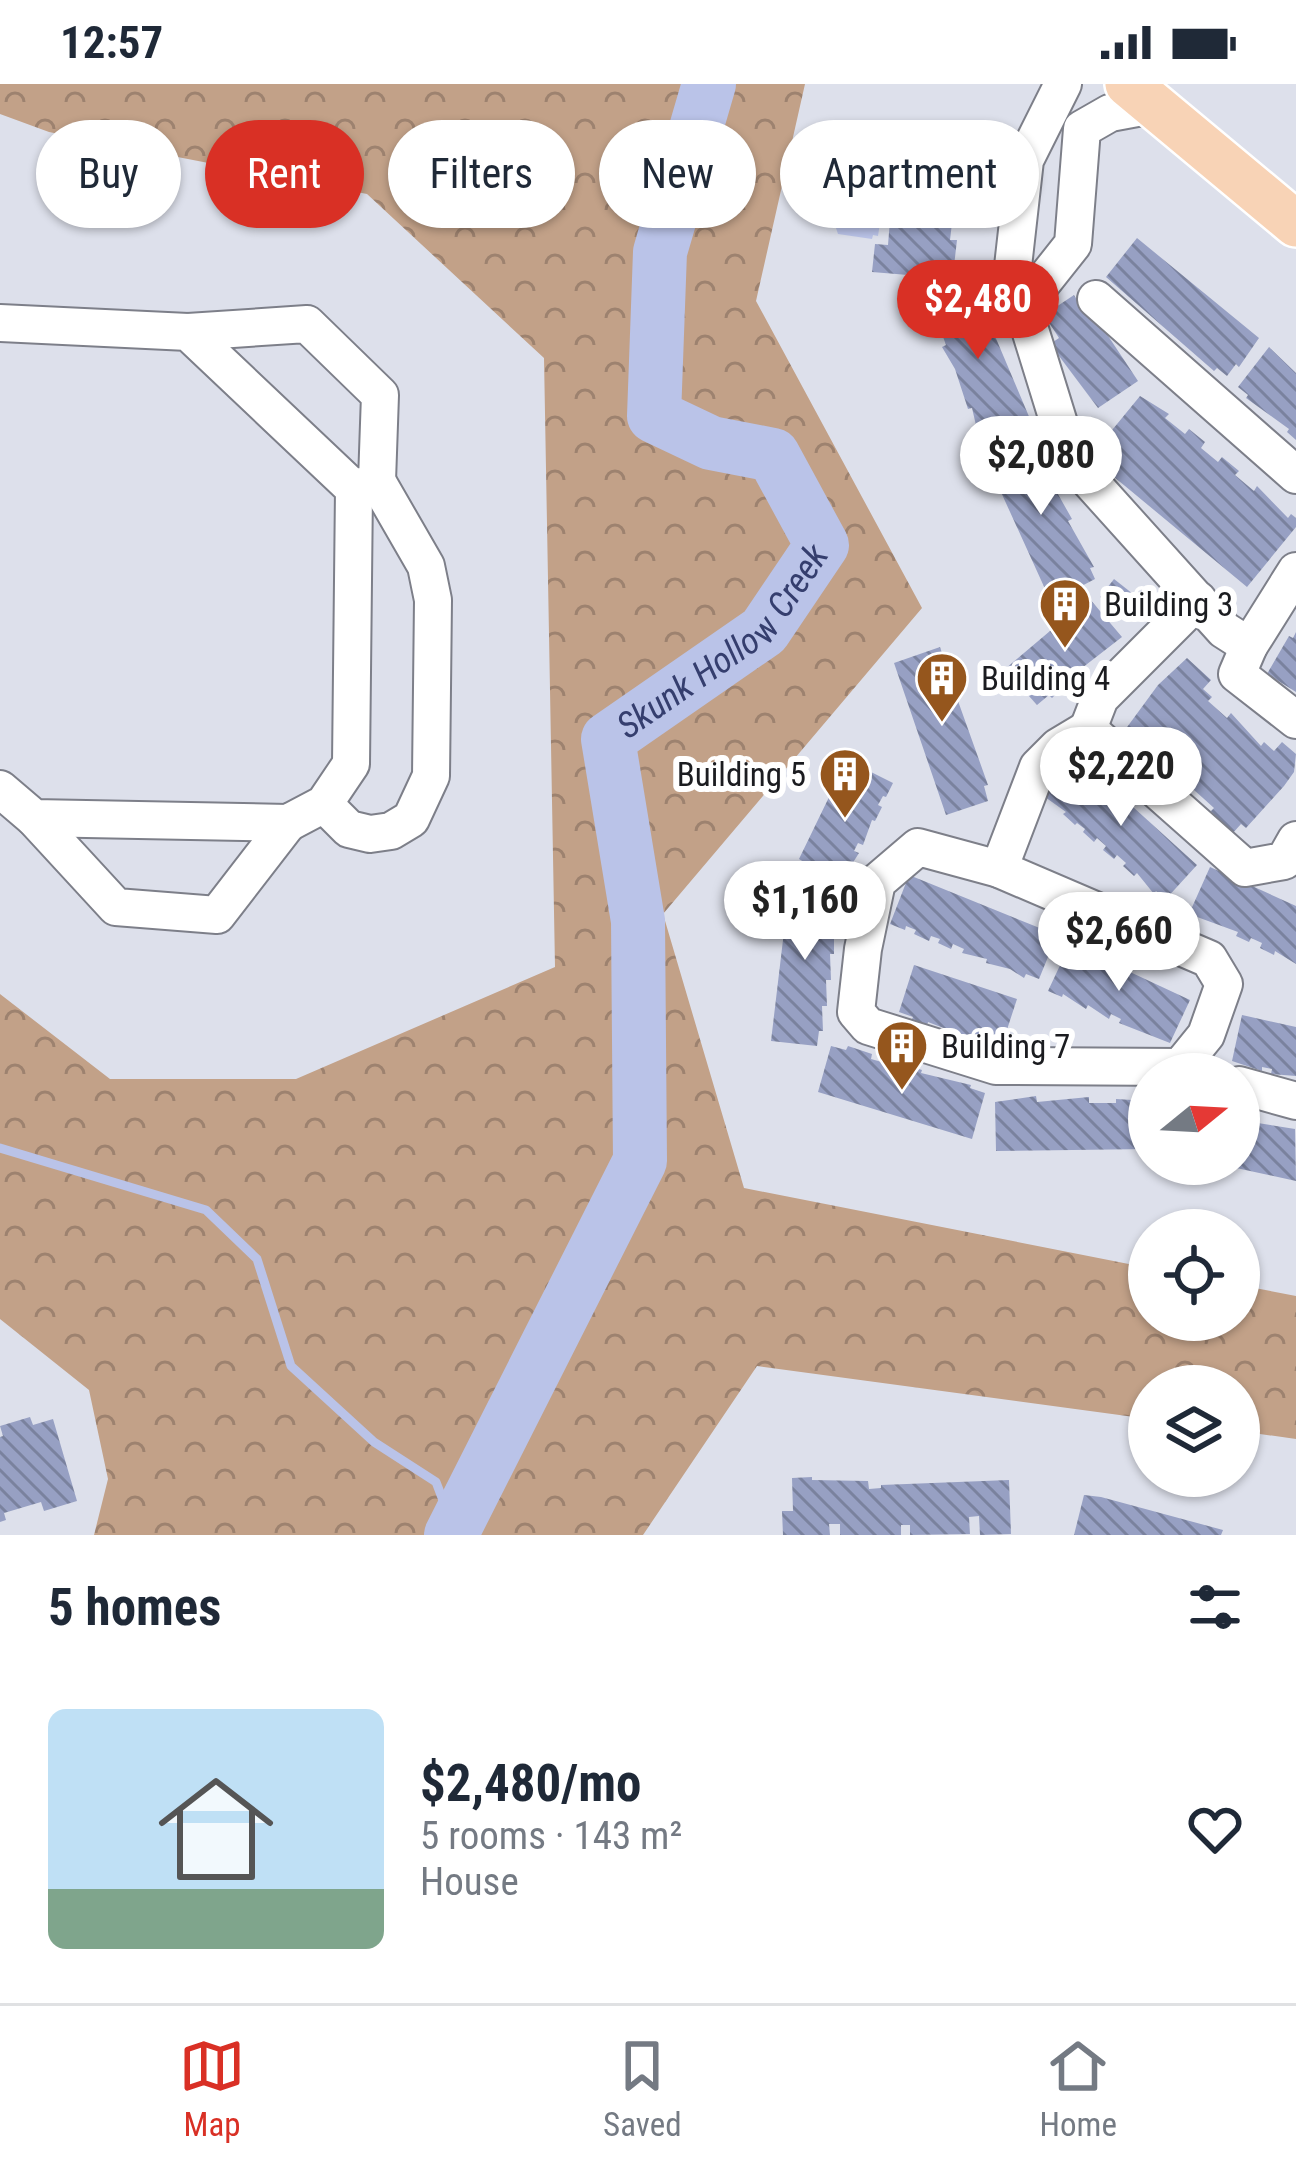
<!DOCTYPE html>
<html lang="en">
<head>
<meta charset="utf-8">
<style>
	body { margin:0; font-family:"Roboto Condensed",sans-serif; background:#f2f2f3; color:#1f2937; height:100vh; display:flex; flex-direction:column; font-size:45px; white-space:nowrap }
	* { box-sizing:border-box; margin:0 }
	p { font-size:39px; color:#747a83 }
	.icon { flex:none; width:66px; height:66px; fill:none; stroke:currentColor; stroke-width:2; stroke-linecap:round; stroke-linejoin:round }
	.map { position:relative; height:1451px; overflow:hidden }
	.panel { display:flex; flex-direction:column; background:#fff; flex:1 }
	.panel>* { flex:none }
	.guide { position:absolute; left:36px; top:36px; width:1224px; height:108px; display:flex; gap:24px }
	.needle { width:78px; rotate:72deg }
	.controls { position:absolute; left:1128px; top:969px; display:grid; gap:24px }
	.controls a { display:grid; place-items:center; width:132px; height:132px; border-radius:50%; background:#fff; box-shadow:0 3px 9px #0004; font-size:60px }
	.price { position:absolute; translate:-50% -102px; padding:0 27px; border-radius:42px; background:#fff; color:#222; font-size:39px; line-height:78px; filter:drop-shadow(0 3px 6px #0008) }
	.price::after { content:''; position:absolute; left:50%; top:72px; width:36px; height:27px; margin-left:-18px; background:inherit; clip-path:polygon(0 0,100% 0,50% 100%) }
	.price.selected { background:#d93025; color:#fff }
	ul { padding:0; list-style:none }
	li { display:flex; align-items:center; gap:36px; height:300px; padding:0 48px }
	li+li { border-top:3px solid #e0e1e3 }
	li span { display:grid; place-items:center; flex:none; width:336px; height:240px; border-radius:18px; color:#555 }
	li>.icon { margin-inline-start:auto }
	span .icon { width:144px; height:144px; fill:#fffc; stroke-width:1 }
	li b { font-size:51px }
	h2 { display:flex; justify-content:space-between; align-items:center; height:144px; padding:0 48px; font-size:51px }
	.chip { padding:0 42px; border-radius:54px; background:#fff; box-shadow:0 3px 9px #0004; font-size:42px; line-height:108px }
	.chip.selected { background:#d93025; color:#fff }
	.status { display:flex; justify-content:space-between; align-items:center; height:84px; padding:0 60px; background:#fff; direction:ltr }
	.status svg { height:33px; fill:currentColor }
	.tabs { display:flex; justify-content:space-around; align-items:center; height:168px; border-top:3px solid #e0e1e3; background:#fff; font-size:33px; color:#747a83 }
	.tabs a { display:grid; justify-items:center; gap:6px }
	.tabs .selected { color:#d93025 }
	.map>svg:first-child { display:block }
</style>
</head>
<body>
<div class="status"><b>12:57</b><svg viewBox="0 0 49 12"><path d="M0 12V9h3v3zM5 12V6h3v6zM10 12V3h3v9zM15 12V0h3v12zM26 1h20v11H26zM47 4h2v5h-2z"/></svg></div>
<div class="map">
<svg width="1296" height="1451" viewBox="0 0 1296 1451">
	<defs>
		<pattern id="forest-crowns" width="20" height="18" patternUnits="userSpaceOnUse" patternTransform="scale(3)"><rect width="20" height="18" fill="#c2a188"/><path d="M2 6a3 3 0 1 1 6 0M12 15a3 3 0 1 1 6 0" fill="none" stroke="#9d826f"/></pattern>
		<pattern id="building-back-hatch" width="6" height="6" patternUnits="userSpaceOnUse" patternTransform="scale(3)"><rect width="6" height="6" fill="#97a0c3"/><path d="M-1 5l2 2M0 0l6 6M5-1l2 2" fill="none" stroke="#7a829e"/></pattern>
	</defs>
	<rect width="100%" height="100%" fill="#dde0eb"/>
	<polygon fill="url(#forest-crowns)" points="0,0 805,0 756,217 922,524 663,830 744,1104 1149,1184 1149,1236 1239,1236 1239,1201 1296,1212 1296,1355 1239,1347 1239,1302 1149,1302 1149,1335 757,1282 643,1451 94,1451 108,1395 89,1306 0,1235 0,910 110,995 296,995 555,883 544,274 367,110 49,48 0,30"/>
	<polygon fill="#bac3e8" points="844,121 876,126 876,131 881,132 878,152 873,151 872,155 838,150 831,129"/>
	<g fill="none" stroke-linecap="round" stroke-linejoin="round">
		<polyline stroke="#bac3e8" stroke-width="9" points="0,1064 206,1126 257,1175 291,1282 374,1358 436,1398 454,1445"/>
		<path stroke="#bac3e8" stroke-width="54" id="s1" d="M 451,1451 L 640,1077 L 638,837 L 608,655 L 764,547 L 822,461 L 773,371 L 711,359 L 654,332 L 660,168 L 709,0"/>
	</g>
	<g fill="url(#building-back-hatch)">
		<polygon points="882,111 913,115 911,134 952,139 950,156 957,156 954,182 946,181 944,194 872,188 875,160 888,161 890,136 885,135 887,126 880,125"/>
		<polygon points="1137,154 1259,254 1239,283 1236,280 1227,292 1217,284 1214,287 1106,193"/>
		<polygon points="970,193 1033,342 987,361 982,349 978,350 972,324 968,325 955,285 942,263 946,261 942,250 938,251 936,237 922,214"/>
		<polygon points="1074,211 1078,218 1083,214 1138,297 1098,324 1050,260 1059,254 1044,231"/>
		<polygon points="1269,263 1296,289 1296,356 1287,348 1289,345 1246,314 1248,311 1238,303"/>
		<polygon points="1140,312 1169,330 1165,334 1185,350 1189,345 1205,358 1201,364 1218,378 1222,373 1239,387 1235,391 1254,407 1257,402 1288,434 1291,430 1296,434 1296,443 1247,503 1090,373"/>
		<polygon points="1029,353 1034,366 1039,363 1050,388 1046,389 1072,435 1068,437 1094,483 1090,484 1095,495 1051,518 985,373"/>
		<polygon points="1114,495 1133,510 1119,528 1100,513"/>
		<polygon points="1089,514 1122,553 1060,601 1062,604 1052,614 1049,611 1037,621 1005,585"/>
		<polygon points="1296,548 1296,608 1267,590 1289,552 1293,554"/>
		<polygon points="940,563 945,578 949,577 958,602 953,603 988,701 984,702 988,717 946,731 894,579"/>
		<polygon points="1187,574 1211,596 1203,605 1212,613 1208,617 1227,634 1231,629 1261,662 1264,658 1274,667 1282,658 1296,670 1294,688 1284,702 1246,744 1241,740 1232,750 1209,729 1214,724 1151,667 1147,672 1122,650 1158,601"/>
		<polygon points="1079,674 1197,781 1165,816 1156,807 1154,810 1137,789 1134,792 1123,782 1126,779 1117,771 1114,775 1103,766 1106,762 1097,754 1094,758 1083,748 1085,745 1077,739 1075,741 1063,730 1066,728 1045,713"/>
		<polygon points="847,676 893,699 886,713 883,712 878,721 882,723 875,737 872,736 863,761 858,759 854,767 859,769 842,796 826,788 825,791 799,775"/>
		<polygon points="1210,783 1296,822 1296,880 1275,867 1274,871 1260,864 1262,859 1251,854 1249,858 1236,852 1238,848 1189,830"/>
		<polygon points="909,791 1057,851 1039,895 1026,890 1024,894 1010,885 986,879 987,875 962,869 964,865 953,860 951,865 938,859 940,855 931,852 929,857 914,850 916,846 906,842 905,846 890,840"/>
		<polygon points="790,797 843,803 841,818 836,817 835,828 839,828 837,844 834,843 834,870 830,870 831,896 826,896 827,922 822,922 823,947 819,947 817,962 771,957"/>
		<polygon points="1070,860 1190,916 1170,959 1119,939 1121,935 1111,930 1109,935 1088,921 1086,925 1063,910 1062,913 1048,907"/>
		<polygon points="914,881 1017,915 1001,964 978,953 977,957 928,938 927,942 911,937 913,933 899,928"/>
		<polygon points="1242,931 1296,943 1296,992 1271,990 1272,985 1262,983 1262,987 1232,977"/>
		<polygon points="831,962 846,966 848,962 872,970 871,975 896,982 897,978 922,986 921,989 971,1001 970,1004 985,1009 972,1055 818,1008"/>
		<polygon points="1036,1012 1037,1018 1089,1013 1089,1019 1116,1019 1116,1015 1149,1017 1149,1065 996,1067 995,1018"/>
		<polygon points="1239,1036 1295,1045 1296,1097 1227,1082 1239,1080"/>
		<polygon points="30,1333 33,1341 53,1335 77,1417 44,1427 41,1418 4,1429 6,1436 0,1438 0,1353 3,1352 0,1342"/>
		<polygon points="812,1393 812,1396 868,1397 869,1405 881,1404 881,1401 1009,1396 1011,1450 980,1451 979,1432 969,1433 970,1450 910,1451 910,1441 901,1441 901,1451 840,1451 840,1440 829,1440 830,1451 783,1451 782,1427 793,1427 792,1394"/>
		<polygon points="1084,1411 1101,1413 1223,1446 1221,1451 1074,1451"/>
	</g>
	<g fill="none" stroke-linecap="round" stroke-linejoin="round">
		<g stroke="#7d7f89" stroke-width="40">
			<g id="minor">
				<polyline points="1063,0 1025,76 1011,200 1023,223 1070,375 1224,546 1249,562 1296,487"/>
				<polyline points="1096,215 1296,391"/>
				<polyline points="1023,223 1073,160 1082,45 1110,29 1153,21"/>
				<polyline points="0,239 188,248 354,405 351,680 324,720 288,739 34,734 0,705"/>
				<polyline points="188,248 307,240 380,311 377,397 357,404"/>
				<polyline points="1249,562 1237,590 1296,636"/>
				<polyline points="1088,645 1100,614 1198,516"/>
				<polyline points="324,720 349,745 370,750 391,747 411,735 431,692 433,516 426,482 377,397"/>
				<polyline points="34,734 116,823 217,831 288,739"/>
				<polygon points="918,763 999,785 1209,875 1224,900 1206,951 1180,983 996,982 868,942 856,928 863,865 877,798"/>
				<polyline points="999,785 1038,683 1058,663 1088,645 1245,784 1284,777 1296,756"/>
				<polyline points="1239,1001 1296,1017"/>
			</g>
		</g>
		<g stroke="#fff" stroke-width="50">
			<polyline id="major" points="1128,0 1296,140"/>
		</g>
		<use href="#minor" stroke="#fff" stroke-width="36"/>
		<use href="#major" stroke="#f8d3b6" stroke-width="45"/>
	</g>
	<defs>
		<g id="building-pin" transform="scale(2.7)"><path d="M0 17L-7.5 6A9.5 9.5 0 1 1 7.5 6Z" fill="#95561d" stroke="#fff"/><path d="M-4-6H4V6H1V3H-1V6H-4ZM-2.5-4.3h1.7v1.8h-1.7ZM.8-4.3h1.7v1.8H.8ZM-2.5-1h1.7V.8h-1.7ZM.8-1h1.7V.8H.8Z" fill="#fff"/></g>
	</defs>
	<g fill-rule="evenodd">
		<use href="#building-pin" x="1065" y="520"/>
		<use href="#building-pin" x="942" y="594"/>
		<use href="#building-pin" x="845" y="690"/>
		<use href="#building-pin" x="902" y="962"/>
	</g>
	<g text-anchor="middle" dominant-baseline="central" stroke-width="12" stroke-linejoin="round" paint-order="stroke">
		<g font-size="33" fill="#1b1c20" stroke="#fff" text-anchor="start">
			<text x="1104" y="520">Building 3</text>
			<text x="981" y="594">Building 4</text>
			<text x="806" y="690" text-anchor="end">Building 5</text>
			<text x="941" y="962">Building 7</text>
		</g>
		<g font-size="36" font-style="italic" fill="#353e6e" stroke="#fff">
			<text stroke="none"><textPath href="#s1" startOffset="996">Skunk Hollow Creek</textPath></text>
		</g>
	</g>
</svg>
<div class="controls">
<a><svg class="needle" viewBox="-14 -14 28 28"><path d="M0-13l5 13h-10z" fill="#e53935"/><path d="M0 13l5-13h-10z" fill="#747a83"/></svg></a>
<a><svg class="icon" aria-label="locate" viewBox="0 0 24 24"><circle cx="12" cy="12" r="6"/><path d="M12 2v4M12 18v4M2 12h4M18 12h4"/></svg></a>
<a><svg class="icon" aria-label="layers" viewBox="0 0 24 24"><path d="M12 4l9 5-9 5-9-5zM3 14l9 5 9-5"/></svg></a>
</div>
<b class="price selected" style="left:978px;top:278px">$2,480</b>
<b class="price" style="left:1041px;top:434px">$2,080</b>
<b class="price" style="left:1121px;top:745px">$2,220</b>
<b class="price" style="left:805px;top:879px">$1,160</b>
<b class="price" style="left:1119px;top:910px">$2,660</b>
<div class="guide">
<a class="chip">Buy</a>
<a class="chip selected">Rent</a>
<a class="chip">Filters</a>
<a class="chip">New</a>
<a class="chip">Apartment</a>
</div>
</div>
<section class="panel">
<h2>5 homes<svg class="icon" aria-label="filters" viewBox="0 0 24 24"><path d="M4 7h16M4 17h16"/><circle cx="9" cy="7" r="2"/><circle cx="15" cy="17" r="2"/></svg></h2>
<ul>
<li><span style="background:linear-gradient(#bfe0f5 75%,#7fa58c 0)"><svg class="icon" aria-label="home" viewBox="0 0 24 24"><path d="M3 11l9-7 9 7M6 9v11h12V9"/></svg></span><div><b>$2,480/mo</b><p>5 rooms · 143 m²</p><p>House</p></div><svg class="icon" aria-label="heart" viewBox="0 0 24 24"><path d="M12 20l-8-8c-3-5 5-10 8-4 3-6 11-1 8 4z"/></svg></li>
</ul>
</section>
<nav class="tabs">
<a class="selected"><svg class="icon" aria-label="map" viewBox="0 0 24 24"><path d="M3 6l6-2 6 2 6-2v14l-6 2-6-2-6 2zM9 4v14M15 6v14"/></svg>Map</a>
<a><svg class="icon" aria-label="saved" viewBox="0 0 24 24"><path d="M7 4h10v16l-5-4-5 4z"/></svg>Saved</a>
<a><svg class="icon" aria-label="home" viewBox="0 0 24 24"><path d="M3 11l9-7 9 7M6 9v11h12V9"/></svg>Home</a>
</nav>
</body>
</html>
